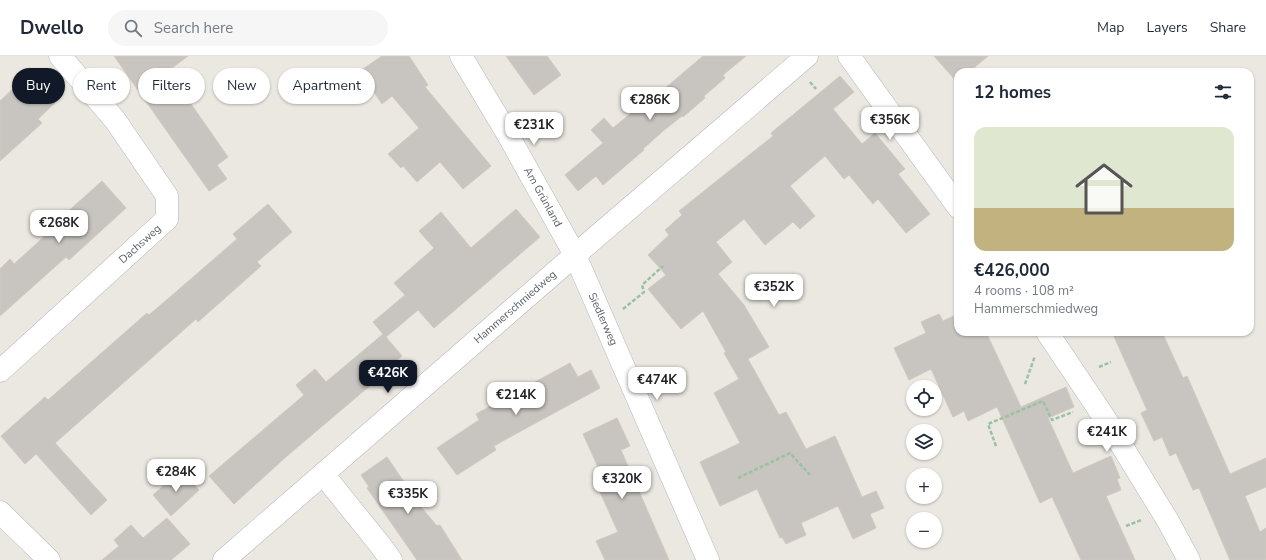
<!DOCTYPE html>
<html lang="en">
<head>
<meta charset="utf-8">
<style>
	body { margin:0; font-family:"Nunito Sans",sans-serif; background:#f6f6f7; color:#1f2937; height:100vh; display:flex; flex-direction:column; font-size:15px; white-space:nowrap }
	* { box-sizing:border-box; margin:0 }
	p { font-size:13px; color:#747a83 }
	.icon { flex:none; width:22px; height:22px; fill:none; stroke:currentColor; stroke-width:2; stroke-linecap:round; stroke-linejoin:round }
	.map { position:relative; flex:1; overflow:hidden }
	.sheet { position:absolute; left:954px; top:12px; width:300px; height:268px; display:flex; flex-direction:column; background:#fff; border-radius:12px; box-shadow:0 1px 3px #0004 }
	.sheet>* { flex:none }
	.top-card { position:absolute; left:12px; top:12px; width:380px; height:36px; display:flex; gap:8px }
	.buttons { position:absolute; left:906px; top:324px; display:grid; gap:8px }
	.buttons a { display:grid; place-items:center; width:36px; height:36px; border-radius:50%; background:#fff; box-shadow:0 1px 3px #0004; font-size:20px }
	.price { position:absolute; translate:-50% -34px; padding:0 9px; border-radius:8px; background:#fff; color:#222; font-size:13px; line-height:26px; filter:drop-shadow(0 1px 2px #0008) }
	.price::after { content:''; position:absolute; left:50%; top:24px; width:12px; height:9px; margin-left:-6px; background:inherit; clip-path:polygon(0 0,100% 0,50% 100%) }
	.price.current { background:#111827; color:#fff }
	ul { padding:0; list-style:none }
	li { display:grid; align-content:center; gap:8px; height:212px; padding:0 20px }
	li span { display:grid; place-items:center; height:124px; border-radius:12px; color:#555 }
	li>.icon { margin-inline-start:auto }
	span .icon { width:72px; height:72px; fill:#fffc; stroke-width:1 }
	li b { font-size:17px }
	h2 { display:flex; justify-content:space-between; align-items:center; height:48px; padding:0 20px; font-size:17px }
	.pill { padding:0 14px; border-radius:18px; background:#fff; box-shadow:0 1px 3px #0004; font-size:14px; line-height:36px }
	.pill.current { background:#111827; color:#fff }
	header { display:flex; align-items:center; gap:24px; box-sizing:border-box; height:56px; padding:0 20px; background:#fff; border-bottom:1px solid #e0e1e3 }
	header strong { font-size:19px }
	nav { display:flex; gap:22px; margin-inline-start:auto; font-size:14px }
	.search { width:280px; height:36px; background:#f6f6f7; display:flex; align-items:center; gap:10px; box-sizing:border-box; padding:0 14px; border-radius:22px; color:#747a83; font-size:15px }
	.map>svg:first-child { display:block }
</style>
</head>
<body>
<header>
<strong>Dwello</strong>
<div class="search"><svg class="icon" aria-label="search" viewBox="0 0 24 24"><circle cx="10" cy="10" r="6"/><path d="M15 15l6 6"/></svg>Search here</div>
<nav><a>Map</a><a>Layers</a><a>Share</a></nav>
</header>
<div class="map">
<svg width="1266" height="504" viewBox="0 0 1266 504">
	<rect width="100%" height="100%" fill="#ebe8e1"/>
	<g fill="#c8c5c0" stroke="#cfc9c0">
		<polygon points="114,0 188,0 168,15 228,101 217,109 227,123 209,135"/>
		<polygon points="382,0 409,0 428,29 425,31 491,110 463,133 440,106 417,126 403,110 401,112 388,98 419,72 392,40 382,48 360,15"/>
		<polygon points="506,0 547,0 561,19 534,39"/>
		<polygon points="703,0 746,0 723,19 725,22 704,40 705,42 683,61 682,60 663,75 643,93 644,94 603,129 596,120 578,135 565,119 603,87 591,74 604,62 613,72 641,49 643,51"/>
		<polygon points="934,0 988,0 969,16 958,16 958,25 957,26"/>
		<polygon points="34,13 60,42 38,63 42,67 0,105 0,45"/>
		<polygon points="840,20 854,36 833,53 862,88 875,77 905,113 898,118 930,158 906,177 878,143 873,148 849,119 844,123 825,100 790,130 815,160 800,173 793,166 765,189 744,163 716,186 732,206 718,218 744,249 769,291 748,303 779,359 786,356 806,393 835,380 862,441 876,435 884,452 870,458 876,472 853,483 838,450 801,467 806,479 786,488 782,481 780,482 757,433 720,450 700,406 740,387 714,337 739,323 724,297 726,296 703,255 681,273 648,233 666,219 648,199 669,179 665,174 682,159 679,155 773,80 771,77"/>
		<polygon points="102,125 126,152 69,204 66,201 0,260 0,213 10,203 14,208 46,179 44,177"/>
		<polygon points="268,148 292,176 257,206 261,210 198,266 196,263 55,387 107,444 91,459 36,398 25,408 1,380 45,341 48,344 147,257 149,259 199,216 237,183 233,178"/>
		<polygon points="516,153 540,181 434,272 418,254 386,281 402,300 377,321 379,322 287,400 234,448 209,420 304,339 296,329 315,313 326,326 383,278 373,266 405,239 394,227 434,192 419,175 441,156 471,192"/>
		<polygon points="939,258 943,265 958,258 958,276 986,276 1021,351 1066,331 1074,351 1048,362 1073,417 1111,400 1120,422 1117,423 1121,434 1106,440 1135,504 1081,504 1052,441 1040,447 997,351 968,365 964,355 953,361 931,313 909,324 894,292 926,277 921,266"/>
		<polygon points="1112,276 1162,276 1183,322 1187,320 1230,418 1266,402 1266,431 1245,440 1260,476 1266,472 1266,504 1230,504 1199,432 1193,434 1176,397 1170,400 1162,381 1154,385 1141,357 1147,354"/>
		<polygon points="570,307 578,321 591,314 600,332 499,387 494,390 496,394 457,419 437,392 479,364 476,358"/>
		<polygon points="617,362 630,390 621,394 669,504 605,504 596,485 618,476 595,425 603,422 583,378"/>
		<polygon points="387,401 421,451 437,470 440,469 462,504 417,504 367,432 369,431 361,419"/>
		<polygon points="181,414 199,434 171,460 153,439"/>
		<polygon points="167,462 190,488 171,504 102,504 119,490 114,484 131,469 143,482"/>
	</g>
	<g fill="none" stroke-linecap="round" stroke-linejoin="round">
		<g stroke="#b3b6ba" stroke-width="23">
			<g id="minor">
				<polyline points="461,0 507,77 575,199 708,504"/>
				<polyline points="849,0 958,151"/>
				<polyline points="1047,276 1106,364 1168,465 1189,504"/>
				<polyline points="0,315 167,163 167,140 115,64 60,0"/>
				<polyline points="323,418 381,490 391,504"/>
				<polyline points="0,456 49,504"/>
				<polyline points="224,504 575,199 807,0"/>
			</g>
		</g>
		<g stroke="#9ac1a2" stroke-width="2.5" stroke-dasharray="4 2" stroke-linecap="butt">
			<polyline points="810,26 816,33"/>
			<polyline points="623,253 644,236 642,229 663,210"/>
			<polyline points="1099,311 1111,306"/>
			<polyline points="1025,328 1035,300"/>
			<polyline points="996,390 988,368 1043,345 1052,364 1073,356"/>
			<polyline points="738,422 790,397 810,419"/>
			<polyline points="1126,470 1141,464"/>
		</g>
		<use href="#minor" stroke="#fff" stroke-width="22"/>
	</g>
	<g text-anchor="middle" dominant-baseline="central" stroke-width="3" stroke-linejoin="round" paint-order="stroke">
		<g font-size="11" fill="#595d60" stroke="#fff">
			<text transform="translate(543 141) rotate(61)">Am Grünland</text>
			<text transform="translate(140 188) rotate(-42)">Dachsweg</text>
			<text transform="translate(515 251) rotate(-41)">Hammerschmiedweg</text>
			<text transform="translate(603 263) rotate(66)">Siedlerweg</text>
		</g>
	</g>
</svg>
<div class="buttons">
<a><svg class="icon" aria-label="locate" viewBox="0 0 24 24"><circle cx="12" cy="12" r="6"/><path d="M12 2v4M12 18v4M2 12h4M18 12h4"/></svg></a>
<a><svg class="icon" aria-label="layers" viewBox="0 0 24 24"><path d="M12 4l9 5-9 5-9-5zM3 14l9 5 9-5"/></svg></a>
<a>+</a>
<a>−</a>
</div>
<b class="price" style="left:650px;top:65px">€286K</b>
<b class="price" style="left:890px;top:85px">€356K</b>
<b class="price" style="left:534px;top:90px">€231K</b>
<b class="price" style="left:59px;top:188px">€268K</b>
<b class="price" style="left:774px;top:252px">€352K</b>
<b class="price current" style="left:388px;top:338px">€426K</b>
<b class="price" style="left:657px;top:345px">€474K</b>
<b class="price" style="left:516px;top:360px">€214K</b>
<b class="price" style="left:1107px;top:397px">€241K</b>
<b class="price" style="left:176px;top:437px">€284K</b>
<b class="price" style="left:622px;top:444px">€320K</b>
<b class="price" style="left:408px;top:459px">€335K</b>
<div class="top-card">
<a class="pill current">Buy</a>
<a class="pill">Rent</a>
<a class="pill">Filters</a>
<a class="pill">New</a>
<a class="pill">Apartment</a>
</div>
<section class="sheet">
<h2>12 homes<svg class="icon" aria-label="filters" viewBox="0 0 24 24"><path d="M4 7h16M4 17h16"/><circle cx="9" cy="7" r="2"/><circle cx="15" cy="17" r="2"/></svg></h2>
<ul>
<li><span style="background:linear-gradient(#dfe7d0 65%,#c2b280 0)"><svg class="icon" aria-label="home" viewBox="0 0 24 24"><path d="M3 11l9-7 9 7M6 9v11h12V9"/></svg></span><div><b>€426,000</b><p>4 rooms · 108 m²</p><p>Hammerschmiedweg</p></div></li>
</ul>
</section>
</div>
</body>
</html>
